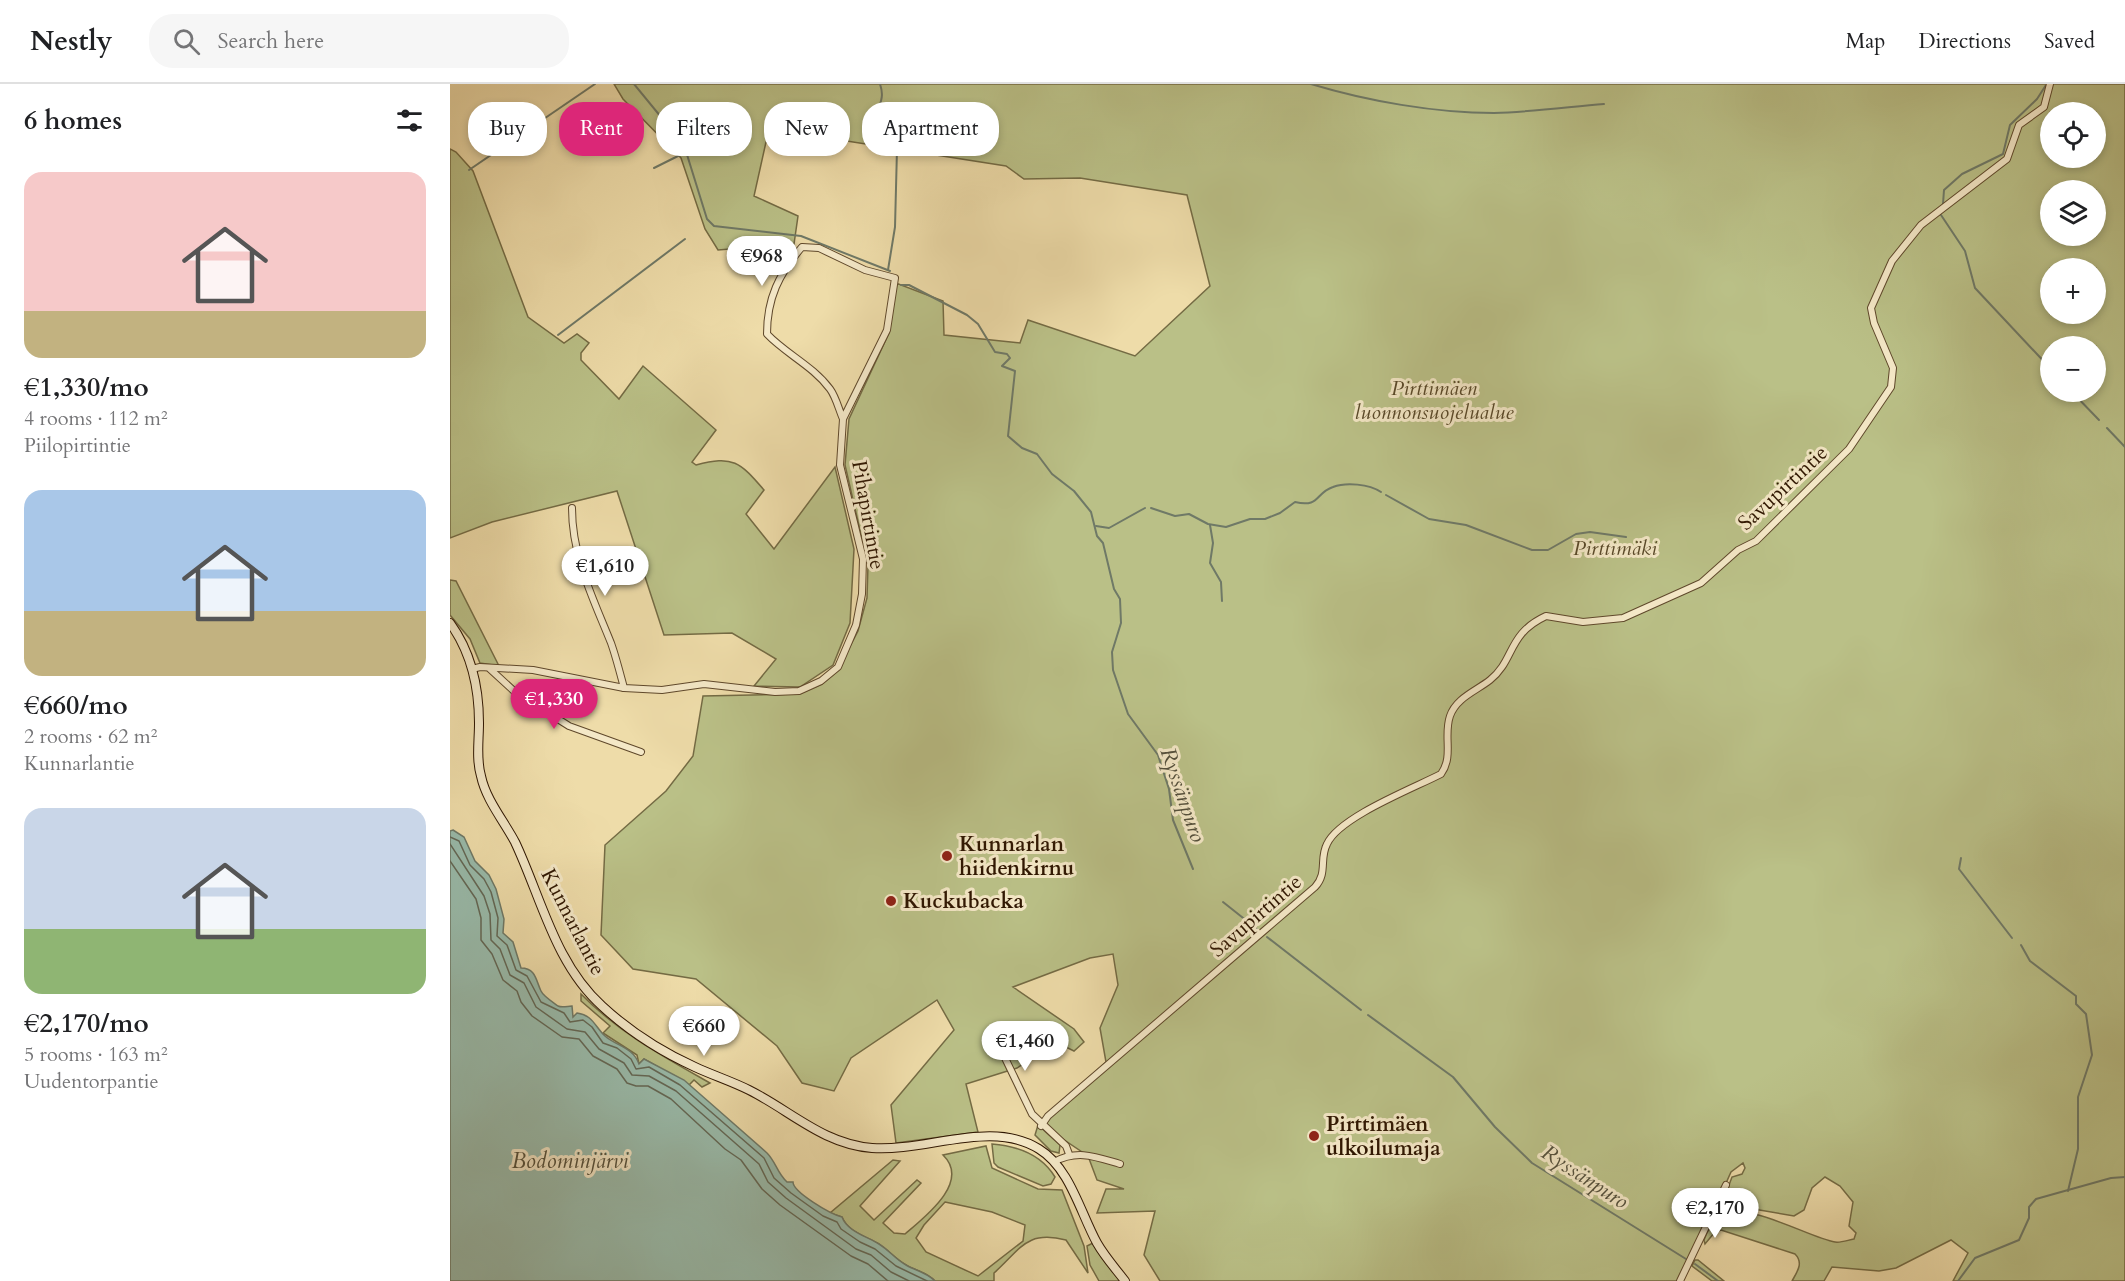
<!DOCTYPE html>
<html lang="en">
<head>
<meta charset="utf-8">
<style>
	body { margin:0; font-family:Cardo,serif; background:#f6f6f6; color:#202124; height:100vh; display:flex; flex-direction:column; font-size:22px; white-space:nowrap }
	* { box-sizing:border-box; margin:0 }
	p { font-size:20px; color:#757577 }
	.icon { flex:none; width:33px; height:33px; fill:none; stroke:currentColor; stroke-width:2; stroke-linecap:round; stroke-linejoin:round }
	.map { position:relative; flex:1; overflow:hidden }
	.details { display:flex; flex-direction:column; background:#fff; width:450px }
	.details>* { flex:none }
	.banner { position:absolute; left:18px; top:18px; width:570px; height:54px; display:flex; gap:12px }
	.tools { position:absolute; left:1590px; top:18px; display:grid; gap:12px }
	.tools a { display:grid; place-items:center; width:66px; height:66px; border-radius:50%; background:#fff; box-shadow:0 3px 9px #0003; font-size:30px }
	.price { position:absolute; translate:-50% -51px; padding:0 14px; border-radius:21px; background:#fff; color:#222; font-size:20px; line-height:39px; filter:drop-shadow(0 2px 3px #0008) }
	.price::after { content:''; position:absolute; left:50%; top:36px; width:18px; height:14px; margin-left:-9px; background:inherit; clip-path:polygon(0 0,100% 0,50% 100%) }
	.price.selected { background:#db2777; color:#fff }
	ul { padding:0; list-style:none }
	li { display:grid; align-content:center; gap:12px; height:318px; padding:0 24px }
	li span { display:grid; place-items:center; height:186px; border-radius:18px; color:#555 }
	li>.icon { margin-inline-start:auto }
	span .icon { width:108px; height:108px; fill:#fffc; stroke-width:1 }
	li b { font-size:26px }
	h2 { display:flex; justify-content:space-between; align-items:center; height:72px; padding:0 24px; font-size:26px }
	.pill { padding:0 21px; border-radius:24px; background:#fff; box-shadow:0 3px 9px #0003; font-size:21px; line-height:54px }
	.pill.selected { background:#db2777; color:#fff }
	header { display:flex; align-items:center; gap:36px; box-sizing:border-box; height:84px; padding:0 30px; background:#fff; border-bottom:2px solid #e0e0e0 }
	header strong { font-size:28px }
	nav { display:flex; gap:33px; margin-inline-start:auto; font-size:21px }
	.search { width:420px; height:54px; background:#f6f6f6; display:flex; align-items:center; gap:15px; box-sizing:border-box; padding:0 21px; border-radius:24px; color:#757577; font-size:22px }
	main { display:flex; flex:1; min-height:0 }
	.map>svg:first-child { display:block }
</style>
</head>
<body>
<header>
<strong>Nestly</strong>
<div class="search"><svg class="icon" aria-label="search" viewBox="0 0 24 24"><circle cx="10" cy="10" r="6"/><path d="M15 15l6 6"/></svg>Search here</div>
<nav><a>Map</a><a>Directions</a><a>Saved</a></nav>
</header>
<main>
<section class="details">
<h2>6 homes<svg class="icon" aria-label="filters" viewBox="0 0 24 24"><path d="M4 7h16M4 17h16"/><circle cx="9" cy="7" r="2"/><circle cx="15" cy="17" r="2"/></svg></h2>
<ul>
<li><span style="background:linear-gradient(#f6c9c9 75%,#c2b280 0)"><svg class="icon" aria-label="home" viewBox="0 0 24 24"><path d="M3 11l9-7 9 7M6 9v11h12V9"/></svg></span><div><b>€1,330/mo</b><p>4 rooms · 112 m²</p><p>Piilopirtintie</p></div></li>
<li><span style="background:linear-gradient(#a9c7e8 65%,#c2b280 0)"><svg class="icon" aria-label="home" viewBox="0 0 24 24"><path d="M3 11l9-7 9 7M6 9v11h12V9"/></svg></span><div><b>€660/mo</b><p>2 rooms · 62 m²</p><p>Kunnarlantie</p></div></li>
<li><span style="background:linear-gradient(#c9d6e8 65%,#8fb573 0)"><svg class="icon" aria-label="home" viewBox="0 0 24 24"><path d="M3 11l9-7 9 7M6 9v11h12V9"/></svg></span><div><b>€2,170/mo</b><p>5 rooms · 163 m²</p><p>Uudentorpantie</p></div></li>
</ul>
</section>
<div class="map">
<svg width="1675" height="1197" viewBox="0 0 1675 1197">
	<rect width="100%" height="100%" fill="#eedca9"/>
	<filter id="stains"><feTurbulence type="fractalNoise" baseFrequency=".00333" numOctaves="4"/><feColorMatrix values="0 0 0 0 .2 0 0 0 0 .09 0 0 0 0 .02 0 0 0 .5 -.17"/></filter>
	<radialGradient id="worn" r=".72"><stop offset=".6" stop-color="#630" stop-opacity="0"/><stop offset="1" stop-color="#630" stop-opacity=".3"/></radialGradient>
	<g fill="#bac087" stroke="#746b44" stroke-width="1.5" fill-rule="evenodd">
		<path d="M 164,0 L 1675,0 L 1675,1197 L 1503,1197 L 1518,1169 L 1501,1156 L 1446,1184 L 1429,1187 L 1382,1183 L 1374,1197 L 1342,1197 C 1347,1188 1354,1179 1345,1170 L 1271,1146 L 1265,1148 L 1255,1160 L 1254,1156 C 1257,1148 1262,1138 1269,1133 C 1294,1114 1359,1154 1385,1158 C 1391,1159 1398,1156 1404,1155 L 1406,1149 L 1399,1142 L 1403,1118 L 1390,1102 L 1375,1093 L 1362,1104 L 1354,1126 L 1344,1132 L 1286,1122 L 1277,1116 L 1276,1109 L 1282,1093 L 1292,1090 L 1295,1084 L 1293,1079 L 1281,1088 L 1232,1197 L 710,1197 L 694,1171 L 705,1127 L 647,1129 L 656,1105 L 674,1105 L 647,1096 L 638,1072 L 589,1039 L 656,978 L 650,944 L 668,901 L 663,870 L 640,874 L 563,903 L 624,945 L 634,958 L 624,967 L 606,958 L 567,984 L 516,1000 L 528,1048 L 446,1059 L 441,1021 L 504,946 L 487,916 L 401,974 L 384,1007 L 352,999 L 327,962 L 246,895 L 183,885 L 151,851 L 155,761 L 216,707 L 243,672 L 253,612 L 349,610 L 372,600 L 387,587 L 408,547 L 417,514 L 418,481 L 395,381 L 399,335 L 439,249 L 446,199 L 493,217 L 494,251 L 570,259 L 578,236 L 685,272 L 760,202 L 737,111 L 630,94 L 574,95 L 556,82 L 384,55 L 316,58 L 304,112 L 348,132 L 344,160 L 268,166 L 255,145 L 231,74 L 173,15 ZM 1600,28 L 1646,28 L 1646,74 L 1600,74 ZM 1600,106 L 1646,106 L 1646,152 L 1600,152 ZM 1600,184 L 1646,184 L 1646,230 L 1600,230 ZM 1600,262 L 1646,262 L 1646,308 L 1600,308 Z"/>
		<path d="M 0,65 L 6,68 L 23,87 L 78,233 L 114,259 L 127,250 L 139,259 L 131,269 L 131,276 L 169,315 L 193,282 L 266,346 L 242,378 L 246,381 C 283,371 290,378 314,406 L 296,430 L 324,465 L 385,383 L 404,465 L 400,539 L 383,581 L 350,603 L 304,602 L 326,575 L 282,549 L 214,551 L 167,407 L 42,438 L 0,454 Z"/>
		<polygon points="0,496 6,497 49,582 30,579 20,555 0,531"/>
		<path d="M 131,910 C 169,949 214,973 260,999 L 252,1003 L 244,996 L 239,1001 L 194,975 L 189,980 L 187,971 L 153,949 L 160,942 L 131,917 Z"/>
		<polygon points="588,1041 610,1061 609,1069 601,1067 585,1051"/>
		<path d="M 542,1060 C 568,1062 591,1070 605,1093 L 601,1100 L 593,1102 L 548,1083 L 544,1079 Z"/>
		<path d="M 536,1062 L 542,1084 L 588,1105 L 612,1106 L 634,1162 L 638,1189 L 616,1156 C 576,1146 571,1165 544,1189 L 544,1197 L 485,1197 C 477,1188 466,1187 456,1181 C 446,1175 439,1167 429,1160 C 417,1153 398,1148 392,1133 L 380,1129 L 443,1076 L 450,1077 L 410,1122 L 424,1136 L 467,1096 L 471,1099 L 433,1139 L 444,1149 L 455,1150 C 475,1133 521,1098 493,1071 ZM 495,1118 L 542,1128 L 575,1141 L 573,1157 L 528,1192 L 476,1168 L 466,1154 L 474,1141 Z"/>
		<polygon points="643,1159 671,1197 649,1197 640,1181 637,1162"/>
		<polygon points="1245,1176 1248,1176 1274,1197 1262,1197 1242,1182"/>
	</g>
	<path fill="#99bbab" stroke="#6f7967" stroke-width="1.5" d="M 3,746 L 14,753 L 25,777 L 39,791 L 46,805 L 54,835 L 53,849 L 63,858 L 71,884 C 86,884 86,897 91,907 C 93,912 104,919 108,922 C 112,924 118,922 122,922 L 123,933 L 127,929 C 143,931 145,943 155,952 C 166,962 183,963 189,980 L 194,975 L 234,996 L 317,1069 C 326,1078 327,1089 337,1098 L 343,1098 C 343,1108 380,1130 392,1133 C 397,1147 416,1152 429,1160 C 439,1166 445,1175 456,1181 C 466,1187 476,1188 485,1197 L 0,1197 L 0,747 Z"/>
	<g fill="none" stroke-linecap="round" stroke-linejoin="round">
		<g stroke="#646856" stroke-width="1.5">
			<polyline points="0,753 9,757 20,781 34,795 41,808 48,834 47,852 57,861 66,886 77,892 91,918 114,929 120,938 133,936 142,943 153,959 167,964 181,975 186,985 199,983 230,1001 314,1074 324,1094 341,1109 373,1132 387,1138 391,1145 410,1158 425,1165 446,1182 477,1197"/>
			<polyline points="0,760 34,812 40,830 41,856 50,865 60,891 74,899 86,923 117,945 135,948 149,965 174,979 182,991 199,992 226,1007 309,1080 318,1098 336,1114 406,1165 421,1171 441,1188 459,1197"/>
			<polyline points="0,777 26,815 31,834 31,856 42,870 53,896 67,907 71,918 82,932 112,953 129,955 143,972 167,985 177,999 186,1002 198,1002 221,1015 275,1065 291,1076 312,1105 330,1121 401,1172 418,1180 438,1197"/>
		</g>
		<g stroke="#6f7967" stroke-width="2">
			<polyline points="184,0 234,61 257,135 264,142 351,152 440,187"/>
			<path d="M 430,0 C 434,12 431,16 428,28 C 425,42 439,55 447,65 L 445,143 L 438,186"/>
			<path d="M 861,0 C 917,17 985,29 1044,29 C 1080,28 1118,23 1154,20"/>
			<polyline points="204,84 236,68"/>
			<polyline points="19,86 145,0"/>
			<polyline points="1493,120 1494,106 1512,90 1553,70 1560,41 1587,15 1596,1"/>
			<polyline points="1491,131 1515,167 1525,204 1600,284"/>
			<polyline points="451,201 459,201 517,231 528,240 545,268 557,270 560,274 552,282 565,287 558,352 572,364 587,370 602,390 624,407 641,428 647,452 653,459 664,505 670,515 671,539 662,568 663,586 678,630 708,671 719,705 723,736 743,785"/>
			<polyline points="108,251 235,155"/>
			<polyline points="1622,308 1649,336"/>
			<polyline points="1657,344 1675,363"/>
			<polyline points="936,411 979,435 1016,441 1082,466 1098,466 1126,450 1140,448 1176,453"/>
			<path d="M 701,424 L 725,432 L 739,430 L 758,440 L 776,443 L 800,435 L 815,435 L 830,429 L 845,418 C 870,424 865,409 883,403 C 896,398 919,400 931,408"/>
			<polyline points="760,441 763,459 760,479 771,498 772,517"/>
			<polyline points="646,442 659,444 695,424"/>
			<polyline points="1511,774 1509,785 1562,854"/>
			<polyline points="773,818 807,845"/>
			<polyline points="817,853 911,926"/>
			<polyline points="1571,861 1580,877 1626,912 1626,920 1636,930 1642,971 1628,1013 1628,1065 1618,1107"/>
			<polyline points="918,931 1003,993 1045,1043 1082,1079 1236,1175"/>
			<polyline points="1245,1180 1268,1197"/>
			<polyline points="1508,1197 1525,1174 1569,1156 1579,1134 1579,1123 1586,1115 1661,1094 1675,1093"/>
		</g>
		<g stroke="#5f482b" stroke-width="8">
			<g id="street">
				<path d="M 122,424 C 122,473 143,514 161,559 C 166,573 170,589 174,604"/>
				<path d="M 22,585 L 30,583 L 83,586 L 174,604 L 212,606 L 254,600 L 325,608 L 349,607 L 371,597 L 388,583 L 406,541 L 412,510 L 413,475 L 390,381 L 393,335 L 437,246 L 445,194 L 415,186 L 369,164 L 352,163 C 329,190 317,214 317,250 C 336,270 363,282 380,305 C 386,313 389,326 393,335"/>
				<polyline points="40,585 65,608 119,642 191,668"/>
				<polyline points="542,947 582,1030 616,1062 619,1070"/>
				<path d="M 591,1042 L 598,1032 L 865,803 C 878,789 869,775 877,760 C 889,733 964,704 991,690 C 1004,672 993,652 1000,632 C 1006,614 1026,607 1040,596 C 1065,576 1057,550 1096,532 L 1133,538 L 1173,534 L 1251,499 L 1288,466 L 1306,457 L 1399,365 L 1441,303 L 1443,284 L 1424,239 L 1421,224 L 1442,177 L 1471,141 L 1557,75 L 1569,41 L 1594,23 L 1600,0"/>
				<path d="M 604,1078 C 628,1065 646,1073 670,1080"/>
				<polyline points="1230,1197 1276,1101"/>
			</g>
		</g>
		<g stroke="#2f1601" stroke-width="10">
			<path id="secondary" d="M 0,539 C 21,568 29,604 29,639 C 29,657 26,675 31,692 C 36,716 54,737 65,758 C 91,813 105,880 152,922 C 178,946 212,968 245,983 C 262,991 281,997 299,1006 C 341,1027 373,1060 422,1064 C 476,1068 542,1035 589,1065 C 620,1084 630,1128 647,1159 C 655,1173 665,1184 675,1197"/>
		</g>
		<use href="#street" stroke="#f4e8c7" stroke-width="6"/>
		<use href="#secondary" stroke="#f4e8c7" stroke-width="8"/>
	</g>
	<g fill="#8f2418" stroke="#f4e8c7" stroke-width="2">
		<circle cx="497" cy="772" r="6"/>
		<circle cx="441" cy="817" r="6"/>
		<circle cx="864" cy="1052" r="6"/>
	</g>
	<g text-anchor="middle" dominant-baseline="central" stroke-width="6" stroke-linejoin="round" paint-order="stroke">
		<g font-size="21" font-style="italic" fill="#594929" stroke="#f4e8c7">
			<text x="984" y="304">Pirttimäen<tspan x="984" dy="24">luonnonsuojelualue</tspan></text>
			<text x="1165" y="464">Pirttimäki</text>
		</g>
		<g font-size="21" fill="#2f1601" stroke="#f4e8c7">
			<text transform="translate(1333 404) rotate(-43)">Savupirtintie</text>
			<text transform="translate(418 431) rotate(80)">Pihapirtintie</text>
			<text transform="translate(806 832) rotate(-41)">Savupirtintie</text>
			<text transform="translate(123 838) rotate(63)">Kunnarlantie</text>
		</g>
		<g font-size="21" font-weight="bold" fill="#2f1601" stroke="#f4e8c7" text-anchor="start">
			<text x="509" y="760">Kunnarlan<tspan x="509" dy="24">hiidenkirnu</tspan></text>
			<text x="453" y="817">Kuckubacka</text>
			<text x="876" y="1040">Pirttimäen<tspan x="876" dy="24">ulkoilumaja</tspan></text>
		</g>
		<g font-size="22" font-style="italic" fill="#54503c" stroke="#f4e8c7">
			<text transform="translate(733 711) rotate(71)">Ryssänpuro</text>
			<text x="120" y="1077">Bodominjärvi</text>
			<text transform="translate(1135 1093) rotate(33)">Ryssänpuro</text>
		</g>
	</g>
	<rect width="100%" height="100%" filter="url(#stains)"/>
	<rect width="100%" height="100%" fill="url(#worn)"/>
</svg>
<div class="tools">
<a><svg class="icon" aria-label="locate" viewBox="0 0 24 24"><circle cx="12" cy="12" r="6"/><path d="M12 2v4M12 18v4M2 12h4M18 12h4"/></svg></a>
<a><svg class="icon" aria-label="layers" viewBox="0 0 24 24"><path d="M12 4l9 5-9 5-9-5zM3 14l9 5 9-5"/></svg></a>
<a>+</a>
<a>−</a>
</div>
<b class="price" style="left:312px;top:203px">€968</b>
<b class="price" style="left:155px;top:513px">€1,610</b>
<b class="price selected" style="left:104px;top:646px">€1,330</b>
<b class="price" style="left:254px;top:973px">€660</b>
<b class="price" style="left:575px;top:988px">€1,460</b>
<b class="price" style="left:1265px;top:1155px">€2,170</b>
<div class="banner">
<a class="pill">Buy</a>
<a class="pill selected">Rent</a>
<a class="pill">Filters</a>
<a class="pill">New</a>
<a class="pill">Apartment</a>
</div>
</div>
</main>
</body>
</html>
